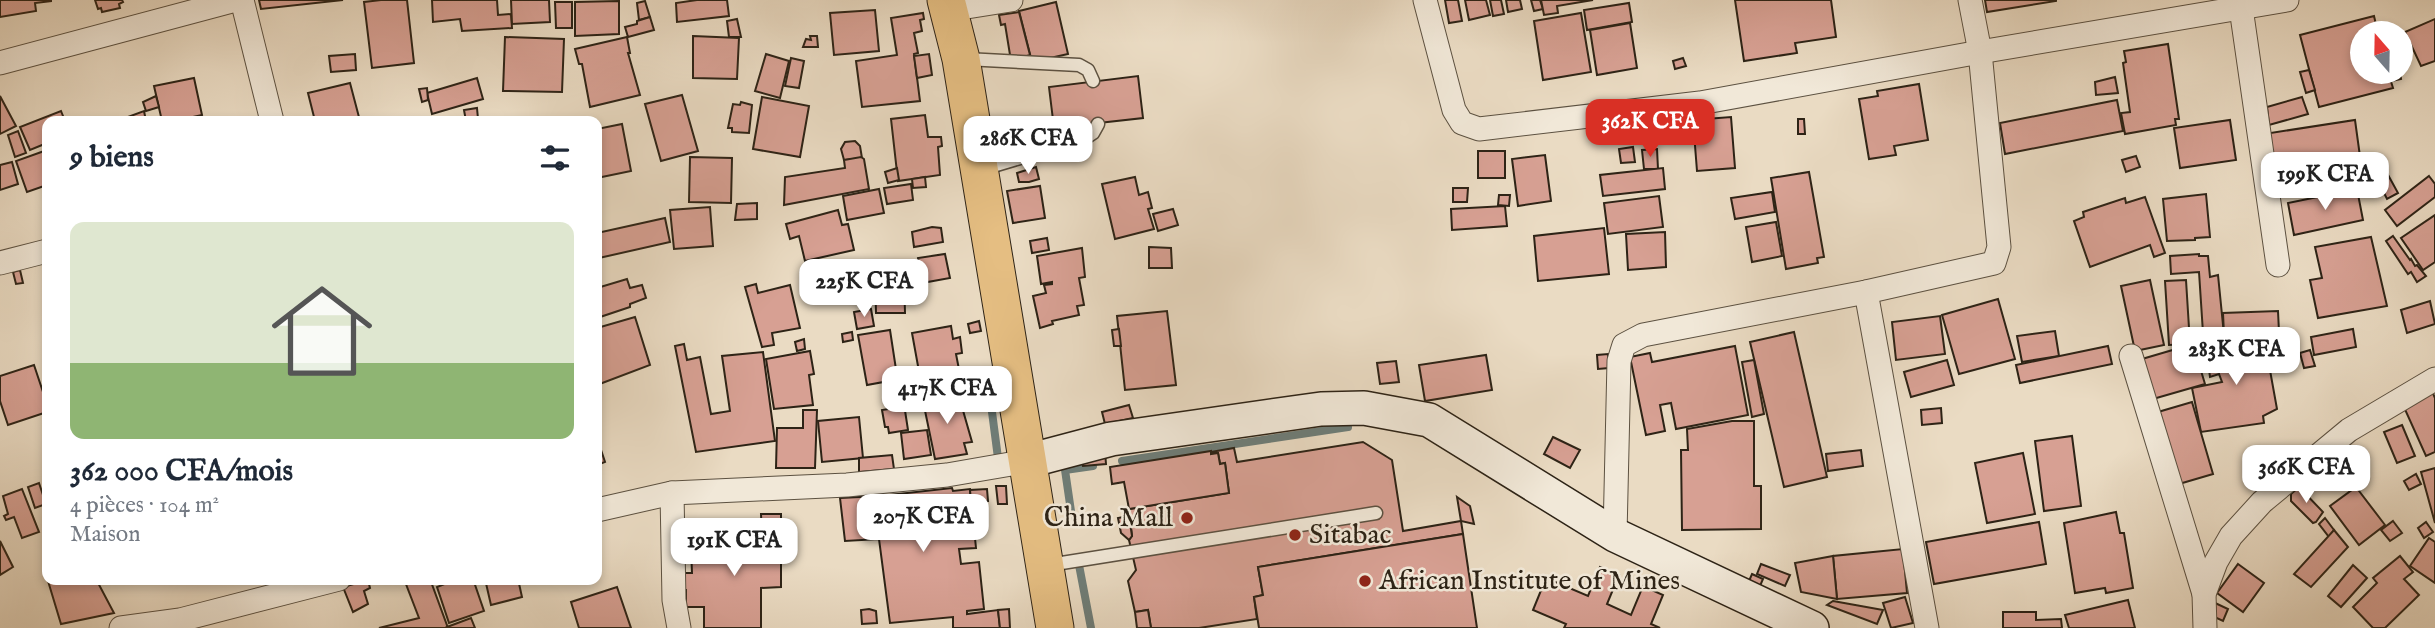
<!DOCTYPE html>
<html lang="fr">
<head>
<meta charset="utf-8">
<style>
	body { margin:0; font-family:"IM FELL English",serif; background:#f2f2f3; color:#1f2937; height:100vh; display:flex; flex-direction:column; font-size:26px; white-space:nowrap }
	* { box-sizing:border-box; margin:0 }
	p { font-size:23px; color:#747a83 }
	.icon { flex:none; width:38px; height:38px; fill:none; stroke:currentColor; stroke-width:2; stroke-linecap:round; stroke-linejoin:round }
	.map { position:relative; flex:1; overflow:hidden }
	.sheet { position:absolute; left:42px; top:116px; width:560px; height:469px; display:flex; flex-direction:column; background:#fff; border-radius:14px; box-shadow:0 4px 10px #0003 }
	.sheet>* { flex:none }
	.needle { width:46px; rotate:340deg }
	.controls { position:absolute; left:2350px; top:21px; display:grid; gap:14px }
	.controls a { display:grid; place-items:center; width:63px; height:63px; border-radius:50%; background:#fff; box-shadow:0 4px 10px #0003; font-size:35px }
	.price { position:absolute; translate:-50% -60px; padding:0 16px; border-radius:14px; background:#fff; color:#222; font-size:23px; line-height:46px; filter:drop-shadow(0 2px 4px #0008) }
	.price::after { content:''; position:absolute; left:50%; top:42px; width:21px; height:16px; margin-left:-10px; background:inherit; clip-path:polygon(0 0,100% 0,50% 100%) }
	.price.current { background:#d93025; color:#fff }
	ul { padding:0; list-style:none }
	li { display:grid; align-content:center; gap:14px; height:371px; padding:0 28px }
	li+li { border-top:2px solid #e0e1e3 }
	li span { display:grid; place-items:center; height:217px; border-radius:14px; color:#555 }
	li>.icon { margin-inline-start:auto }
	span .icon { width:126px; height:126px; fill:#fffc; stroke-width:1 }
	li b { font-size:30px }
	h2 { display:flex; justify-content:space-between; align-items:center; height:84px; padding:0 28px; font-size:30px }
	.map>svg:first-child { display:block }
</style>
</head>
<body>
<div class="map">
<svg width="2435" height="628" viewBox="0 0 2435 628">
	<rect width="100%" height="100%" fill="#eadbc3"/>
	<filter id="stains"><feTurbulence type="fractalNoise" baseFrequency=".00286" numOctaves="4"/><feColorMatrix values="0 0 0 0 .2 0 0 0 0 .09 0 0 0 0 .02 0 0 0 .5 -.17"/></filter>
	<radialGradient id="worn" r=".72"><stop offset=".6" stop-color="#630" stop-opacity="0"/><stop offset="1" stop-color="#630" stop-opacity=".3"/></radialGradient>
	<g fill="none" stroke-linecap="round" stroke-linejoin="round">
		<g stroke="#6e7d78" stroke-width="8">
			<polyline points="989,389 998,458"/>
			<polyline points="1122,461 1348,427"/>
			<polyline points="1072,518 1065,470 1093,466"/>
			<polyline points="1079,565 1091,628"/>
		</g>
	</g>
	<g fill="#d7a093" stroke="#2d2316" stroke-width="2">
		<polygon points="0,0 51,0 51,1 35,3 36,11 0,17"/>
		<polygon points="95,0 122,0 123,2 119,4 120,8 102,12 101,8 98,9"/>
		<polygon points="259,0 343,0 261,9"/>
		<polygon points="381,0 407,0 414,63 372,68 364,2"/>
		<polygon points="432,0 497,0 498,15 511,14 512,28 462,31 460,19 433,22"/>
		<polygon points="511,0 549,0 550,22 512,24"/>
		<polygon points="697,0 727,0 729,16 677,22 676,3"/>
		<polygon points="1445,0 1458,0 1462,21 1449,23"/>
		<polygon points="1465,0 1486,0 1490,15 1469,20"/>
		<polygon points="1490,0 1501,0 1504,14 1493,16"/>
		<polygon points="1506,0 1520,0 1522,9 1508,12"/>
		<polygon points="1531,0 1540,0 1543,9 1534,11"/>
		<polygon points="1541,0 1593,0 1557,6 1558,13 1544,15"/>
		<polygon points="1735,0 1831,0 1836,37 1795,43 1797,53 1744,61"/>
		<polygon points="1985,0 2056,0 2056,1 1987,12"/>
		<polygon points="619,1 619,34 575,36 575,2"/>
		<polygon points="645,1 650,17 639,20 637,3"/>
		<polygon points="555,2 572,2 572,28 556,28"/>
		<polygon points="1056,2 1068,54 1032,62 1019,11"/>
		<polygon points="1629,3 1632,22 1587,30 1584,10"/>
		<polygon points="875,10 879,51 834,55 830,13"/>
		<polygon points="1019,12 1030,55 1011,61 1005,24 1001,25 999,15"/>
		<polygon points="923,13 924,19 920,20 922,31 914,33 918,53 914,54 920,101 862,107 856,61 897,55 891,18"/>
		<polygon points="1581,13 1591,72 1543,80 1534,21"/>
		<polygon points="2374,16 2378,33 2362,33 2362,72 2388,72 2393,88 2319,107 2300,35"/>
		<polygon points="650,17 654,30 628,37 625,27 637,24 637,21"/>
		<polygon points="737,19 741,37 729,37 727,21"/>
		<polygon points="2435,19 2435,61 2421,66 2405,32"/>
		<polygon points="1630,23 1637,68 1597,75 1590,30"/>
		<polygon points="693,36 739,38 737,79 693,78"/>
		<polygon points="810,36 817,36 818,47 803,47 806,39 811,40"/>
		<polygon points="505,37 564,39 562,92 503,91"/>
		<polygon points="627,37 630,53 628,53 640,95 590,107 582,64 579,64 575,49"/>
		<polygon points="2168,44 2179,119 2175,119 2176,125 2125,134 2121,113 2130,112 2123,63 2126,62 2124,51"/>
		<polygon points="355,54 356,70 331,72 329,56"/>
		<polygon points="766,54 789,61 780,98 755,91"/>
		<polygon points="929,54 932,75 917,78 914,56"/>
		<polygon points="791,58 804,61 799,88 785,86"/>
		<polygon points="1683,58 1686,66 1675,69 1673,61"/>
		<polygon points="2309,70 2315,90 2306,93 2300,72"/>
		<polygon points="2388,72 2400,72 2401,79 2391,81"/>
		<polygon points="1138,76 1143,118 1054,128 1049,87"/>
		<polygon points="2115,77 2118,93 2096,95 2095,82"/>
		<polygon points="194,78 202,115 175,121 162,121 154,86"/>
		<polygon points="477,78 483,99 432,114 427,93"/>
		<polygon points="350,83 360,121 315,121 308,93"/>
		<polygon points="1919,84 1928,140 1894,146 1896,155 1869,159 1859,99 1878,96 1877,91"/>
		<polygon points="427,88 428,100 422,102 419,89"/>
		<polygon points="682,95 698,151 661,161 645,104"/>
		<polygon points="0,96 16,126 0,134"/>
		<polygon points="156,96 159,107 146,111 143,102"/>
		<polygon points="762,97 809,106 800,157 753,149"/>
		<polygon points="2302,97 2308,114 2269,125 2267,107"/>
		<polygon points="2117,100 2123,131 2005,154 2000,123"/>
		<polygon points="741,102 752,105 749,133 732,132 732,128 728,128 733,104 740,105"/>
		<polygon points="477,108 478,119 466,121 464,110"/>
		<polygon points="61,111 65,121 47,121 47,143 30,150 20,127"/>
		<polygon points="144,111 146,121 117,121"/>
		<polygon points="925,115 928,137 941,137 942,146 938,147 940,175 898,181 891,119"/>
		<polygon points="1731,117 1735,168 1697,171 1693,120"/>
		<polygon points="1798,119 1804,119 1805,134 1798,134"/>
		<polygon points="1041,120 1044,138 1030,141 1026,122"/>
		<polygon points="2230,120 2236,160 2180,168 2174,128"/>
		<polygon points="2355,120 2362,171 2271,184 2264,134"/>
		<polygon points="622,124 631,171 597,178 597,129"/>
		<polygon points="18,131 26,153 15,157 8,135"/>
		<polygon points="855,141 860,146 862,158 844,160 841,149 845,142"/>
		<polygon points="1633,147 1635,162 1621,163 1619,149"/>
		<polygon points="1657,149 1658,169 1644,169 1642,150"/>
		<polygon points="47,150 47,185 27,192 16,161"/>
		<rect x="1478" y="151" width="27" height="27"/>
		<polygon points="1545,155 1551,201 1518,206 1512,159"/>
		<polygon points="2136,156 2140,167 2126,172 2122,160"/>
		<polygon points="690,157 732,158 731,203 689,202"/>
		<polygon points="861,157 864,159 869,189 784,205 785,177 845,168 844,160"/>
		<polygon points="12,162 18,184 0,190 0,165"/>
		<polygon points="1036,167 1039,179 1029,182 1019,182 1017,173"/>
		<polygon points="897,168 899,180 888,183 885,172"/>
		<polygon points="1663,168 1665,189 1603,196 1600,175"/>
		<polygon points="1809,172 1824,257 1817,258 1818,263 1786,269 1771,178"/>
		<polygon points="2387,173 2398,193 2387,199 2377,179"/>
		<polygon points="2429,176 2435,184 2435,197 2397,226 2385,210"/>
		<polygon points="925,177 926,187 913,188 912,179"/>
		<polygon points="1135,177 1139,195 1148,192 1152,208 1148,209 1154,229 1115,239 1102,184"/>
		<polygon points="911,184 913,200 887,204 884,188"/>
		<polygon points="1040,186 1045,218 1013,223 1007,191"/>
		<polygon points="1453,188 1468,188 1467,202 1453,202"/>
		<polygon points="879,189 884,213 847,220 843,196"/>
		<polygon points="2357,189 2363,220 2294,235 2288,203"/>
		<polygon points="1772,192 1775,212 1735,219 1731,198"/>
		<polygon points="2206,194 2210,237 2195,238 2195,240 2167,241 2163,199"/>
		<polygon points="1499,195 1510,195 1509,206 1498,205"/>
		<polygon points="1659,196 1663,227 1608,234 1604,203"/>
		<polygon points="2145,197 2165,253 2154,257 2150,245 2090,267 2074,221 2084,217 2083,212 2125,198 2126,203"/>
		<polygon points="757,203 757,219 735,220 737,204"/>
		<polygon points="1505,206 1507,226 1452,230 1451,209"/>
		<polygon points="710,207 713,246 674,249 670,210"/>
		<polygon points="1173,209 1178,225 1158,231 1153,214"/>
		<polygon points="838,210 842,225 848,224 854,250 805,261 799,236 790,239 786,224"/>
		<polygon points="2435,215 2435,262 2423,270 2401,238"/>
		<polygon points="665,218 670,242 599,258 597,233"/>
		<polygon points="1776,222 1782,256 1752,262 1746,227"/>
		<polygon points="932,227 941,228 943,242 914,247 912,232"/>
		<polygon points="1604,228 1609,274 1538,281 1534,236"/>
		<polygon points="1665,232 1666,267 1628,270 1626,234"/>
		<polygon points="2393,236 2410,260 2411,259 2415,266 2417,265 2426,276 2417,282 2411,272 2408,274 2386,241"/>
		<polygon points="2371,237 2387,306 2318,318 2310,280 2322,278 2315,247"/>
		<polygon points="1047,238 1049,250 1032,253 1030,241"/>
		<polygon points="1149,247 1171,248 1172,268 1149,268"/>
		<polygon points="1082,248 1085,277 1079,278 1084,305 1077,306 1079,315 1052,321 1053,324 1040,328 1033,296 1046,293 1044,285 1052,284 1052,282 1041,284 1037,256"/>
		<polygon points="945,254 950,278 922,283 918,258"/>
		<polygon points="2199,254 2199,256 2208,256 2210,277 2218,275 2224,335 2217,335 2219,346 2204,348 2199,272 2171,274 2170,256"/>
		<polygon points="830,265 833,277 804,285 801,274"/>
		<polygon points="20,270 23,283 16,284 13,272"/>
		<polygon points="904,275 905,313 876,313 875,276"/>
		<polygon points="627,279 630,288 642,285 646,298 630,304 630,307 597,318 597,288"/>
		<polygon points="2150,280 2164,345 2135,351 2121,286"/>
		<polygon points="2186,280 2190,344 2169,345 2165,281"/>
		<polygon points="756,284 758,293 790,285 800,328 772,333 774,345 762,347 745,287"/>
		<polygon points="1998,299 2015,359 1959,374 1942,315"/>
		<polygon points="2430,301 2435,324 2407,333 2401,310"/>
		<polygon points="871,309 874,326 857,329 854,312"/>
		<polygon points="1167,311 1176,385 1125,390 1117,316"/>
		<polygon points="2278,311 2279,332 2224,335 2223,313"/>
		<polygon points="1940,316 1945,354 1896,360 1892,322"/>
		<polygon points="635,317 650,365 597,385 597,328"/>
		<polygon points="979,321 981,331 970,333 968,324"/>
		<polygon points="951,326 953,339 960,337 962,353 956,354 963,390 924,399 912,333"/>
		<polygon points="1119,329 1121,346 1114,346 1112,330"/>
		<polygon points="2353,329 2356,347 2314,355 2311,337"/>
		<polygon points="890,330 897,376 905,375 910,399 893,402 889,381 867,385 858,335"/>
		<polygon points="2055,331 2059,356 2022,362 2017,336"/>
		<polygon points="852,332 853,340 843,342 842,334"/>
		<polygon points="1794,332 1827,477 1784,487 1750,342"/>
		<polygon points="2264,337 2277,409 2263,416 2264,423 2201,432 2192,388 2222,382 2219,374 2210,377 2206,347"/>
		<polygon points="804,339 805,349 797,351 795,342"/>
		<polygon points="684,344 687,360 700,357 711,414 730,411 722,356 763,352 775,441 696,452 675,346"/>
		<polygon points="2193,344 2205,384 2153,399 2142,359"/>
		<polygon points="1735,346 1748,415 1676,429 1671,403 1660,405 1665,431 1646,435 1630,357 1650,353 1652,362"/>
		<polygon points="2108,346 2112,364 2020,383 2016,365"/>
		<polygon points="2310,350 2315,366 2304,368 2300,353"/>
		<polygon points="810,351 814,374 809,375 813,405 774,409 766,359"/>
		<polygon points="1608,354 1609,368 1598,369 1597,355"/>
		<polygon points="1486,355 1492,390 1425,401 1419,365"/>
		<polygon points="1754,360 1764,414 1752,417 1742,362"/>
		<polygon points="1947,360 1954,385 1911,397 1904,372"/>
		<polygon points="1396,361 1399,382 1380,384 1377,363"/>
		<polygon points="34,365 47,404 47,412 8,425 0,401 0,376"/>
		<polygon points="982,378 984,387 975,390 972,380"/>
		<polygon points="2432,391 2435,398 2435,452 2426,456 2403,405"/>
		<polygon points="958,393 972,442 964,443 967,454 935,459 923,401"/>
		<polygon points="2192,402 2213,474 2179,484 2158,412"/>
		<polygon points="904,404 908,430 889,433 888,427 885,427 882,410 889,409 888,406"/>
		<polygon points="1129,405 1133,418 1105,424 1102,412"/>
		<polygon points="1941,408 1942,423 1922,425 1921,410"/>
		<polygon points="803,410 817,410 815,468 776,468 777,428 803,428"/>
		<polygon points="859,417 863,458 822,462 818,421"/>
		<polygon points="1732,421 1754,421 1754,486 1761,486 1761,529 1682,530 1681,450 1688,450 1687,429"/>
		<polygon points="2402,425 2415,456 2397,463 2384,432"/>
		<polygon points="927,430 931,455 904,459 901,433"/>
		<polygon points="2072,436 2081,506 2044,511 2035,441"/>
		<polygon points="1553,437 1580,450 1570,468 1544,454"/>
		<polygon points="597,438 605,462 597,465"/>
		<polygon points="1363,442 1392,460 1403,531 1461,521 1463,534 1258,567 1263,595 1254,597 1257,619 1199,628 1151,628 1148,610 1135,612 1128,581 1136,570 1129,540 1132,536 1129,509 1229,493 1225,463 1220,464 1218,453 1211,452 1234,448 1237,462"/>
		<polygon points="1861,450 1863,466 1828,471 1826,454"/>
		<polygon points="1105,451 1106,464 1083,466 1082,458"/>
		<polygon points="1211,451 1211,454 1218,453 1220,464 1225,463 1229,493 1129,509 1124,482 1112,484 1110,467"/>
		<polygon points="2023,453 2035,514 1987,523 1975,463"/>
		<polygon points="892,455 894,469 859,472 859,458"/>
		<polygon points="2435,468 2435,523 2421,472"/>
		<polygon points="2416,474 2421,484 2409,490 2404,481"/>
		<polygon points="39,483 46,504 35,508 28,487"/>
		<polygon points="996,486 1006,486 1007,504 998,504"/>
		<polygon points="2299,487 2323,512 2316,522 2313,523 2291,501 2291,494"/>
		<polygon points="2356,487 2385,525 2359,545 2330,506"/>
		<polygon points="952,488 953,491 970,489 976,548 959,549 961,564 979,562 984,609 967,611 967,614 998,610 1000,628 953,628 953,617 890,623 879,539 845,541 840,498 880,496"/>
		<polygon points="22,489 39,532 22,538 14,517 6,520 4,516 8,514 3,496"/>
		<polygon points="987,489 988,501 971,502 970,490"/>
		<polygon points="1457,497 1470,506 1474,524 1461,521"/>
		<polygon points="2116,512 2120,533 2124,533 2133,588 2106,593 2105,588 2075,593 2064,523"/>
		<polygon points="761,514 781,514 781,537 767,538 767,545 781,545 781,587 761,588 761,628 704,628 704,607 686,607 686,590 678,590 678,573 692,573 691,548 726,546 725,539 762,537"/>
		<polygon points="1129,516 1132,536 1129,540 1121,533 1118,518"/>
		<polygon points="2325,518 2334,530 2329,537 2319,524"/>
		<polygon points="2393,521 2402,533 2390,541 2381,530"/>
		<polygon points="2039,522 2046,564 1934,584 1926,542"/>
		<polygon points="2426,522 2433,532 2424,538 2418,528"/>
		<polygon points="2334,530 2348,547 2311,587 2294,574"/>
		<polygon points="1463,534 1477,628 1259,628 1254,597 1263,595 1258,567"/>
		<polygon points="2429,538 2435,542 2435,583 2410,566"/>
		<polygon points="0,541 13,567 0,575"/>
		<polygon points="1903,549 1907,593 1837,599 1833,556"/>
		<polygon points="1833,556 1837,599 1801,592 1795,563"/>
		<polygon points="2400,556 2413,572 2404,579 2419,595 2385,628 2373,628 2353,607 2377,583 2373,578"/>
		<polygon points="1761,564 1790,575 1785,586 1757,574"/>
		<polygon points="2238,564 2264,583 2243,612 2217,593"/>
		<polygon points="2353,565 2367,578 2341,607 2328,596"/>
		<polygon points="1600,567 1619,575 1607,604 1631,615 1643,586 1663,595 1651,624 1660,628 1564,628 1566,624 1533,610 1546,578 1588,596"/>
		<polygon points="1752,574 1763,579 1760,586 1749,581"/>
		<polygon points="54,579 96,579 114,613 61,624 48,581"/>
		<polygon points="404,579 430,579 448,628 379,628 419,618"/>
		<polygon points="457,579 473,579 484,611 449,623 437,587"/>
		<polygon points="485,579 518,579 522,597 491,605"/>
		<polygon points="368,580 370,588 364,591 368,604 353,612 343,587"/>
		<polygon points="617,587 631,628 579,628 571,602"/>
		<polygon points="1905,597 1913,623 1891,628 1883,603"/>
		<polygon points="2128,600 2135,628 2069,628 2065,615"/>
		<polygon points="1833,601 1883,610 1877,624 1827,605"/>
		<polygon points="2213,602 2228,609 2223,621 2208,614"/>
		<polygon points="869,609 876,611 877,623 862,624 861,610"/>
		<polygon points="1009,609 1010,628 1000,628 998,610"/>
		<polygon points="1148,610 1151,628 1137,628 1135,612"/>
		<polygon points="2003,612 2036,612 2036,620 2061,619 2062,628 2003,628"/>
		<polygon points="471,618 475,628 448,628 447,627"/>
	</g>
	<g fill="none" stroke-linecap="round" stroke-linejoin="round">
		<g stroke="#5c5141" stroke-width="15">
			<g id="lane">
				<polyline points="966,59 1079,65 1088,70 1093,81"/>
				<polyline points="983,169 1084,139 1093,133 1098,124"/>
				<polyline points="1049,565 1376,513"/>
			</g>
		</g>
		<g stroke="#5c5141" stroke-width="25">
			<g id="street">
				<polyline points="242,0 272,121"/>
				<polyline points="1425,0 1454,110 1462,123 1479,129 1700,103 1980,52 2287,0"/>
				<polyline points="2241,8 2278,265"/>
				<polyline points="948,10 1011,0"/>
				<polyline points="0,63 236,0"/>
				<polyline points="0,263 47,251"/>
				<polyline points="1866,292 1927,628"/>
				<polyline points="2131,356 2204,594"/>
				<polyline points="672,493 674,600 679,628"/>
				<polyline points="597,510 672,493 847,485 947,475 1028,461"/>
				<polyline points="1615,535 1619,361 1624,345 1643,335 1866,292 1994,263 1999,247 1980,52 1970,0"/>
				<polyline points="121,628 180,620 339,579"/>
				<polyline points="2205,628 2204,594 2216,562 2231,536 2262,502 2349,430 2435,379"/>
			</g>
		</g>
		<g stroke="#2d2316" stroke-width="36">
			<polyline id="secondary" points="1028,461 1111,439 1321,409 1364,408 1429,420 1615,535 1812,628"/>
		</g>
		<g stroke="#2d2316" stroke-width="39">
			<polyline id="primary" points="946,0 961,59 1055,628"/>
		</g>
		<use href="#lane" stroke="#f1e8d8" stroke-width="12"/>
		<use href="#street" stroke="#f1e8d8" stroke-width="23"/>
		<use href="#secondary" stroke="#f1e8d8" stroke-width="33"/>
		<use href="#primary" stroke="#e5be82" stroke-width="37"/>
	</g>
	<g fill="#8f2418" stroke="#f1e8d8" stroke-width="2.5">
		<circle cx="1187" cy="518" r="7"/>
		<circle cx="1295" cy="535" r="7"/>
		<circle cx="1365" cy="581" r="7"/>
	</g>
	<g text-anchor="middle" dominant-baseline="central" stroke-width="5" stroke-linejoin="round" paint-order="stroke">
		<g font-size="28" fill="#2d2316" stroke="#f1e8d8" text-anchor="start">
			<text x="1173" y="518" text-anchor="end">China Mall</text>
			<text x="1309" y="535">Sitabac</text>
			<text x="1379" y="581">African Institute of Mines</text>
		</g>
	</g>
	<rect width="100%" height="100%" filter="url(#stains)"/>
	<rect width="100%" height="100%" fill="url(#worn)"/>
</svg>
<div class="controls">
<a><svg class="needle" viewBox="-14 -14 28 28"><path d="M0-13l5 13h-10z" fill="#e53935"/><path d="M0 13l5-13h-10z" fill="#747a83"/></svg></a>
</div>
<b class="price current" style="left:1650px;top:159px">362K CFA</b>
<b class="price" style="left:1028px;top:176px">286K CFA</b>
<b class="price" style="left:2325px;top:212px">199K CFA</b>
<b class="price" style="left:864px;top:319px">225K CFA</b>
<b class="price" style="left:2236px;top:387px">283K CFA</b>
<b class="price" style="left:947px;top:426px">417K CFA</b>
<b class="price" style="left:2306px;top:505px">366K CFA</b>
<b class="price" style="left:923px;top:554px">207K CFA</b>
<b class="price" style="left:734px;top:578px">191K CFA</b>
<section class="sheet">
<h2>9 biens<svg class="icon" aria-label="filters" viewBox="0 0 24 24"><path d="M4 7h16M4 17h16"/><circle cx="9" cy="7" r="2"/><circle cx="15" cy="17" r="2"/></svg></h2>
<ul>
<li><span style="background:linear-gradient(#dfe7d0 65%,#8fb573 0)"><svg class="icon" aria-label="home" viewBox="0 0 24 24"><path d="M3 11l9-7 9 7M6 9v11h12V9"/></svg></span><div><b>362 000 CFA/mois</b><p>4 pièces · 104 m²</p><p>Maison</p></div></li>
</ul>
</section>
</div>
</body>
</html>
